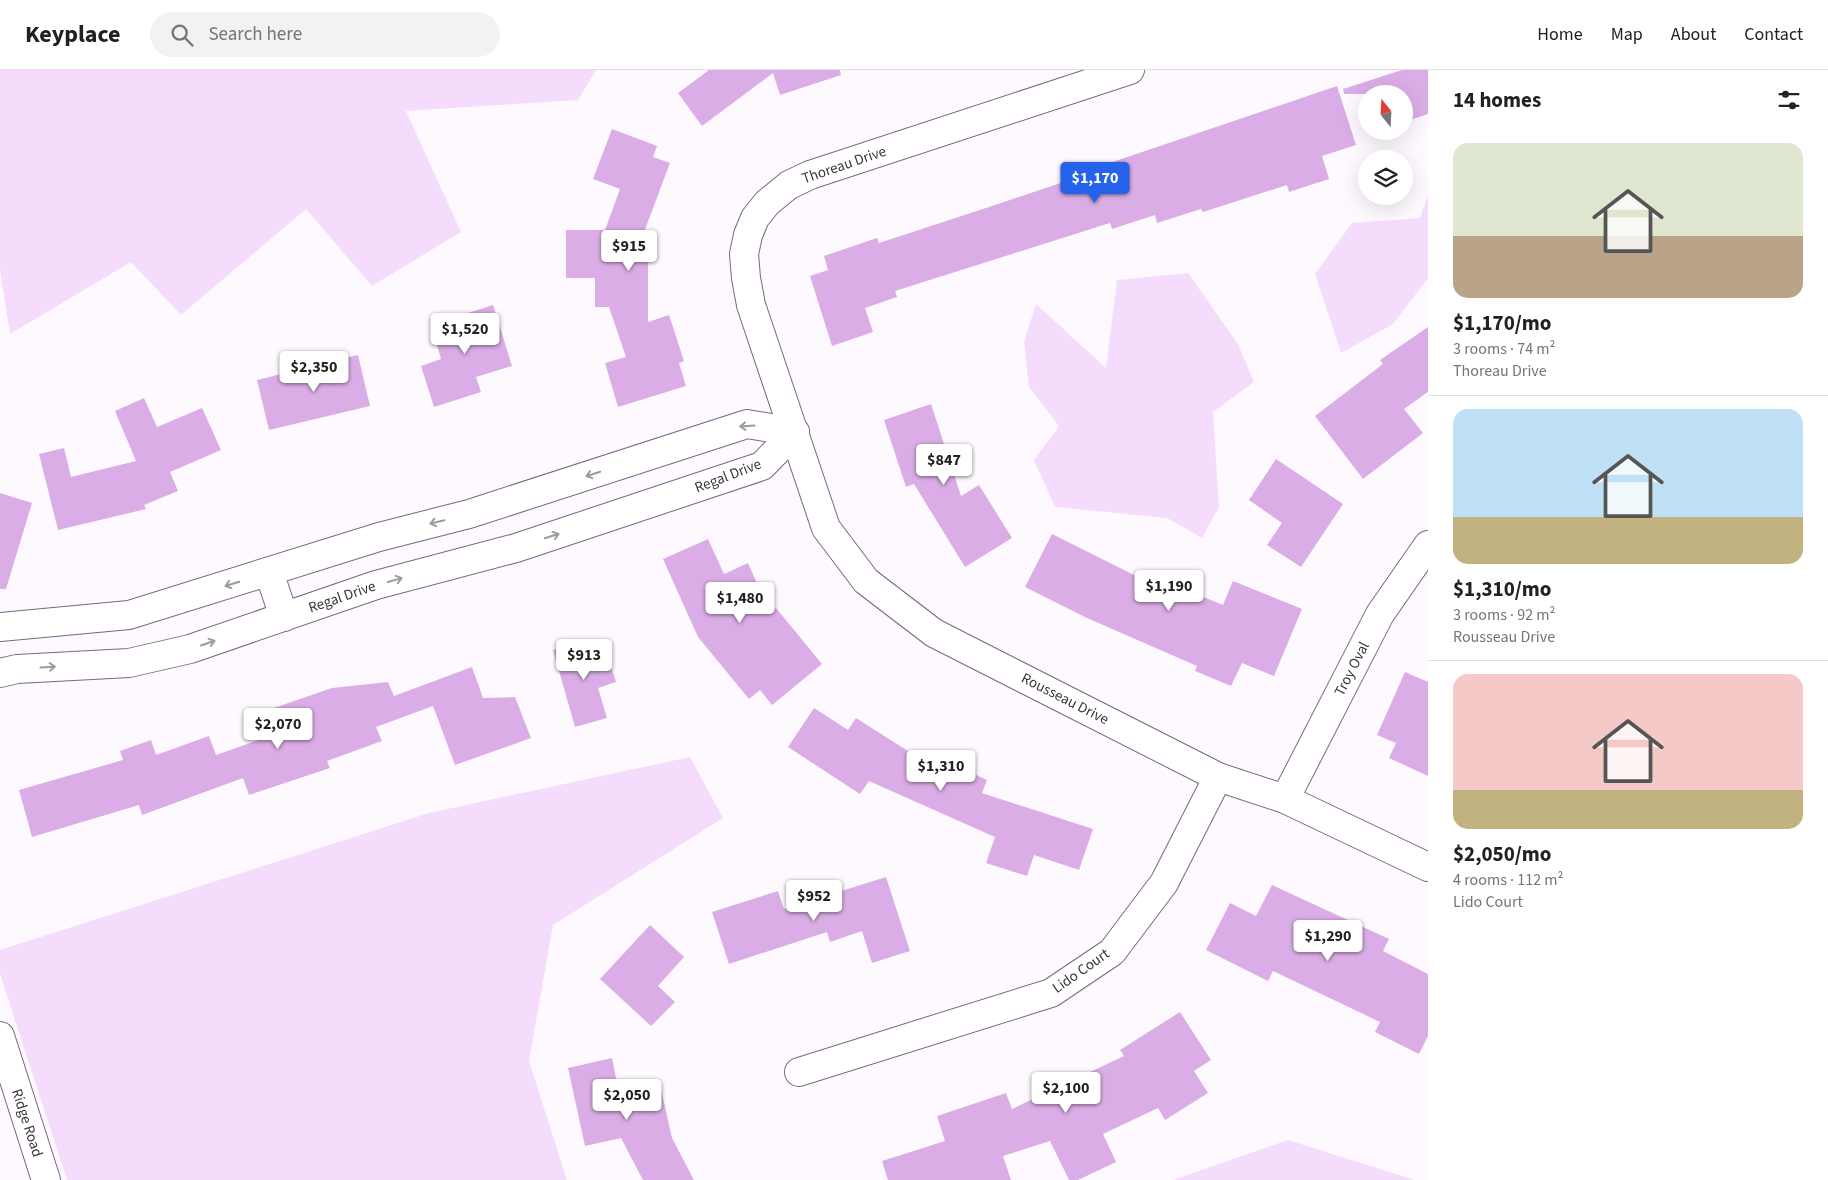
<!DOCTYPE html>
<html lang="en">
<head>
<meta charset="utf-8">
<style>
	body { margin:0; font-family:"Source Sans 3",sans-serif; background:#f2f2f2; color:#202124; height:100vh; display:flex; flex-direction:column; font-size:19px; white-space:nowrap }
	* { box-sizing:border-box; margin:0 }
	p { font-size:16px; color:#757577 }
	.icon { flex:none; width:28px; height:28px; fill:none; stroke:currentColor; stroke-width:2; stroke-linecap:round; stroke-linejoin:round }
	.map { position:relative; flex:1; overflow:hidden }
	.sheet { display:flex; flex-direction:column; background:#fff; width:400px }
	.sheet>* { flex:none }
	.needle { width:32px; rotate:342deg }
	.tools { position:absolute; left:1358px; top:15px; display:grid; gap:10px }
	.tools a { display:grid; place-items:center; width:55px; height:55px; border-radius:50%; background:#fff; box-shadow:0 5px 20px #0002; font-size:25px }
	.price { position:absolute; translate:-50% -42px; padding:0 11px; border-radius:5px; background:#fff; color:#222; font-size:16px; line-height:32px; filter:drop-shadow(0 1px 2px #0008) }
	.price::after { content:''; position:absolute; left:50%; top:30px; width:15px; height:11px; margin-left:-8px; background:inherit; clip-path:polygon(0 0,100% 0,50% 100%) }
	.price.current { background:#2563eb; color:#fff }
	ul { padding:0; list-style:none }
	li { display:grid; align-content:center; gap:10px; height:265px; padding:0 25px }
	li+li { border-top:1px solid #e0e0e0 }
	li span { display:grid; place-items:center; height:155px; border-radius:15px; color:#555 }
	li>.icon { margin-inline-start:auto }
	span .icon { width:90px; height:90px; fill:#fffc; stroke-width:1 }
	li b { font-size:21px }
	h2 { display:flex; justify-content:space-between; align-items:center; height:60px; padding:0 25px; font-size:21px }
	header { display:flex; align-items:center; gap:30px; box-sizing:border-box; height:70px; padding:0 25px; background:#fff; border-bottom:1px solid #e0e0e0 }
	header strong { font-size:24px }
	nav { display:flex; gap:28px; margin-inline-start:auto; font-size:18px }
	.search { width:350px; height:45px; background:#f2f2f2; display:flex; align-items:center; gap:12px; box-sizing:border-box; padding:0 18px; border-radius:28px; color:#757577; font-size:19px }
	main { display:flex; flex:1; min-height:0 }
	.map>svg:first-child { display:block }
</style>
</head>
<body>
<header>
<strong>Keyplace</strong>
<div class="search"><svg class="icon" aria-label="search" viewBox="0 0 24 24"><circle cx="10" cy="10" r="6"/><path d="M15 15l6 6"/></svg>Search here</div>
<nav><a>Home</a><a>Map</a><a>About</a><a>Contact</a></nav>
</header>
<main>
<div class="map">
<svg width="1428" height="1110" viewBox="0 0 1428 1110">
	<rect width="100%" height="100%" fill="#fef9ff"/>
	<g fill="#f6dcfc">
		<polygon points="0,0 596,0 578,30 406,41 461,162 372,216 306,139 181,245 131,192 10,264 0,200"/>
		<polygon points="1428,125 1428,208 1393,254 1341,283 1315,204 1352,153 1420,148"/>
		<polygon points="1188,203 1238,274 1254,312 1213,342 1219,437 1202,468 1167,448 1055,437 1034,390 1059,356 1029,317 1024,272 1036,234 1106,298 1117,210"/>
		<polygon points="690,687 723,748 553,855 529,991 567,1110 67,1110 0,904 0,880 429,743"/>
		<polygon points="1288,1070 1415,1110 1173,1110"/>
	</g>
	<g fill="#dbade6">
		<polygon points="709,0 840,0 841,5 780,25 773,3 702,56 678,23"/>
		<polygon points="1402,0 1428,0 1428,44 1404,52 1404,24 1344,24 1343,19"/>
		<polygon points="1337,16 1356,75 1322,86 1329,109 1289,122 1287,115 1203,142 1201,139 1157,153 1155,145 1112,159 1110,153 895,221 897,227 865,238 873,262 832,276 810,206 828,200 824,186 877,168 879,173 989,137 1093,102 1092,99"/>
		<polygon points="612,59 657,76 653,87 670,93 635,186 648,186 648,252 669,245 684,291 679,293 686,316 618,337 605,293 626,287 609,237 595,237 595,208 566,208 566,160 605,160 620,119 593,109"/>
		<polygon points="493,235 512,296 476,307 481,322 434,337 421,296 441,289 431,255"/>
		<polygon points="1428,257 1428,322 1404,339 1423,363 1363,409 1315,346 1383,294 1380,290"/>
		<polygon points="358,285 370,336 269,360 257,310"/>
		<polygon points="144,328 157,357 202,338 221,380 170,402 178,421 144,435 146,439 58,460 39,384 64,378 71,407 136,391 115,341"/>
		<polygon points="931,334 961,426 979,415 1012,468 965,497 914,414 906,417 884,350"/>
		<polygon points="1276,389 1343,434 1301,497 1267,475 1282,453 1249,430"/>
		<polygon points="0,423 32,433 6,519 0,519"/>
		<polygon points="1052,464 1136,506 1138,500 1223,535 1233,511 1302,539 1274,606 1242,593 1231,616 1195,601 1197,596 1087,548 1025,517"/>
		<polygon points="708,469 724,504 748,493 770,543 776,538 822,594 772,635 760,620 749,629 698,567 663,489"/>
		<polygon points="585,571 588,582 605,577 616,612 598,618 607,648 575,657 553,580"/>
		<polygon points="472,597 483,628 515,627 531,668 455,695 433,636 376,657 382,671 327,691 330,698 249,725 243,708 142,745 139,735 32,767 19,720 123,690 120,681 151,670 156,685 209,666 216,685 279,663 271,639 332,618 388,612 394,626"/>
		<polygon points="1405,602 1428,612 1428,706 1389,688 1396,673 1377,665"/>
		<polygon points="814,638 848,660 856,648 922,690 926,682 987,710 982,723 1093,759 1079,800 1034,785 1027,806 986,793 995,767 869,711 860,724 788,677"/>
		<polygon points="886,807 910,881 872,893 862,861 830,872 827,862 729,894 712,842 778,821 784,839"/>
		<polygon points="1272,815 1389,869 1383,881 1428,904 1428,966 1419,984 1375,962 1380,952 1273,901 1268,911 1206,880 1230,833 1256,846"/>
		<polygon points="650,855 684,887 658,916 675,932 651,956 600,909"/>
		<polygon points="1180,942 1211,990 1194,1001 1208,1023 1165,1050 1158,1038 1103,1064 1116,1092 1078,1110 1069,1110 1050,1071 1003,1086 1011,1110 888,1110 882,1091 945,1071 937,1046 1006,1023 1012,1039 1124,986 1120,980"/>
		<polygon points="612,988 620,1027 661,1019 672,1068 694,1110 643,1110 621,1068 585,1076 568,998"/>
	</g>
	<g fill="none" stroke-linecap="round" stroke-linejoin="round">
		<g stroke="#7c6581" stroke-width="30">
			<g id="street">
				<polyline points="1130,0 810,105 789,115 767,133 755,148 748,165 744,184 746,208 751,235 826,458 866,511 934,563 1218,707 1285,729 1428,797"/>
				<polyline points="269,502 284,547"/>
				<polyline points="0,557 129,545 379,467 469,444 747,354 795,362"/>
				<polyline points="0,603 17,599 129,593 190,579 376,515 516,478 762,396 795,362"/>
				<polyline points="1285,729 1380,544 1428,475"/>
				<polyline points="799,1002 1051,923 1112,882 1164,813 1218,707"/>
			</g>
		</g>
		<g stroke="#7c6581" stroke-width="30">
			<polyline id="primary" points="0,966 46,1110"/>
		</g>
		<use href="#street" stroke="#fff" stroke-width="28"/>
		<use href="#primary" stroke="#fff" stroke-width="28"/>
	</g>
	<defs><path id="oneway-shaft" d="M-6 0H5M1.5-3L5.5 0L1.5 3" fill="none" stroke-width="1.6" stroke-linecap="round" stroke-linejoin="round" transform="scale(1.25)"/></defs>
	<g stroke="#9e999f">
		<use href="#oneway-shaft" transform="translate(747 356) rotate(176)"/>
		<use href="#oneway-shaft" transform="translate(593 404) rotate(162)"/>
		<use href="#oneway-shaft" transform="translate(437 452) rotate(166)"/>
		<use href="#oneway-shaft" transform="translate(552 466) rotate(-18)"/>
		<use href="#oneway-shaft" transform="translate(395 510) rotate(-15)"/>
		<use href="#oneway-shaft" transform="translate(232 514) rotate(163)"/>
		<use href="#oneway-shaft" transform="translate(208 573) rotate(-19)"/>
		<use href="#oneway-shaft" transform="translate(48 597) rotate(-3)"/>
	</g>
	<g text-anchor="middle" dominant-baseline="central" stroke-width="4.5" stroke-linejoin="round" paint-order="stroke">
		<g font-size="15" fill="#3d333f" stroke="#fff">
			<text transform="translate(844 95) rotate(-19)">Thoreau Drive</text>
			<text transform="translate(728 406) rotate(-21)">Regal Drive</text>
			<text transform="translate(342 527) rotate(-19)">Regal Drive</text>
			<text transform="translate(1352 599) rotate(-63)">Troy Oval</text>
			<text transform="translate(1065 629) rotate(27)">Rousseau Drive</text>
			<text transform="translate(1081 901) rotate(-35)">Lido Court</text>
			<text transform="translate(27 1053) rotate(72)">Ridge Road</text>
		</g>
	</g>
</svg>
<div class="tools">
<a><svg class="needle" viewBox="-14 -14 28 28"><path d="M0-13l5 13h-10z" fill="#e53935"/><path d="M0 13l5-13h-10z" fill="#757577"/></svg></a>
<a><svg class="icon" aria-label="layers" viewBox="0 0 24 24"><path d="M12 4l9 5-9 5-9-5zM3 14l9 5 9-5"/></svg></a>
</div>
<b class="price current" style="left:1095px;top:134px">$1,170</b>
<b class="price" style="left:629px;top:202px">$915</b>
<b class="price" style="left:465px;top:285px">$1,520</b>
<b class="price" style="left:314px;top:323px">$2,350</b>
<b class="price" style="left:944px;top:416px">$847</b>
<b class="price" style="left:1169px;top:542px">$1,190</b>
<b class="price" style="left:740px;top:554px">$1,480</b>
<b class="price" style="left:584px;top:611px">$913</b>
<b class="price" style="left:278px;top:680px">$2,070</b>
<b class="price" style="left:941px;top:722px">$1,310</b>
<b class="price" style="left:814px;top:852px">$952</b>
<b class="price" style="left:1328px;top:892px">$1,290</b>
<b class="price" style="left:1066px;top:1044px">$2,100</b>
<b class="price" style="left:627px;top:1051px">$2,050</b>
</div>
<section class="sheet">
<h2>14 homes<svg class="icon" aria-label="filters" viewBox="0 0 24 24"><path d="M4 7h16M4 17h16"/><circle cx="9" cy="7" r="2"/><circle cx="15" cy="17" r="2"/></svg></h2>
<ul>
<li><span style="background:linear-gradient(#dfe7d0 60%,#b9a48a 0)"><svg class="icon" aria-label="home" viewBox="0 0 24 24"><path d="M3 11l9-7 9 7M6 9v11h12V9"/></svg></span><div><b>$1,170/mo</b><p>3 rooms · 74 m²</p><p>Thoreau Drive</p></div></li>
<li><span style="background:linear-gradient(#bfe0f5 70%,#c2b280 0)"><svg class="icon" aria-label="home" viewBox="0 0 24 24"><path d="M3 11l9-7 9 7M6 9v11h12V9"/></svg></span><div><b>$1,310/mo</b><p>3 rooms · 92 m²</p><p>Rousseau Drive</p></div></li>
<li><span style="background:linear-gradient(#f6c9c9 75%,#c2b280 0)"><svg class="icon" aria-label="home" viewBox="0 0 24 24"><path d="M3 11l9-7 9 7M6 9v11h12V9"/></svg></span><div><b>$2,050/mo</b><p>4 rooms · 112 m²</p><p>Lido Court</p></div></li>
</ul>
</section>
</main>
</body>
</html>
